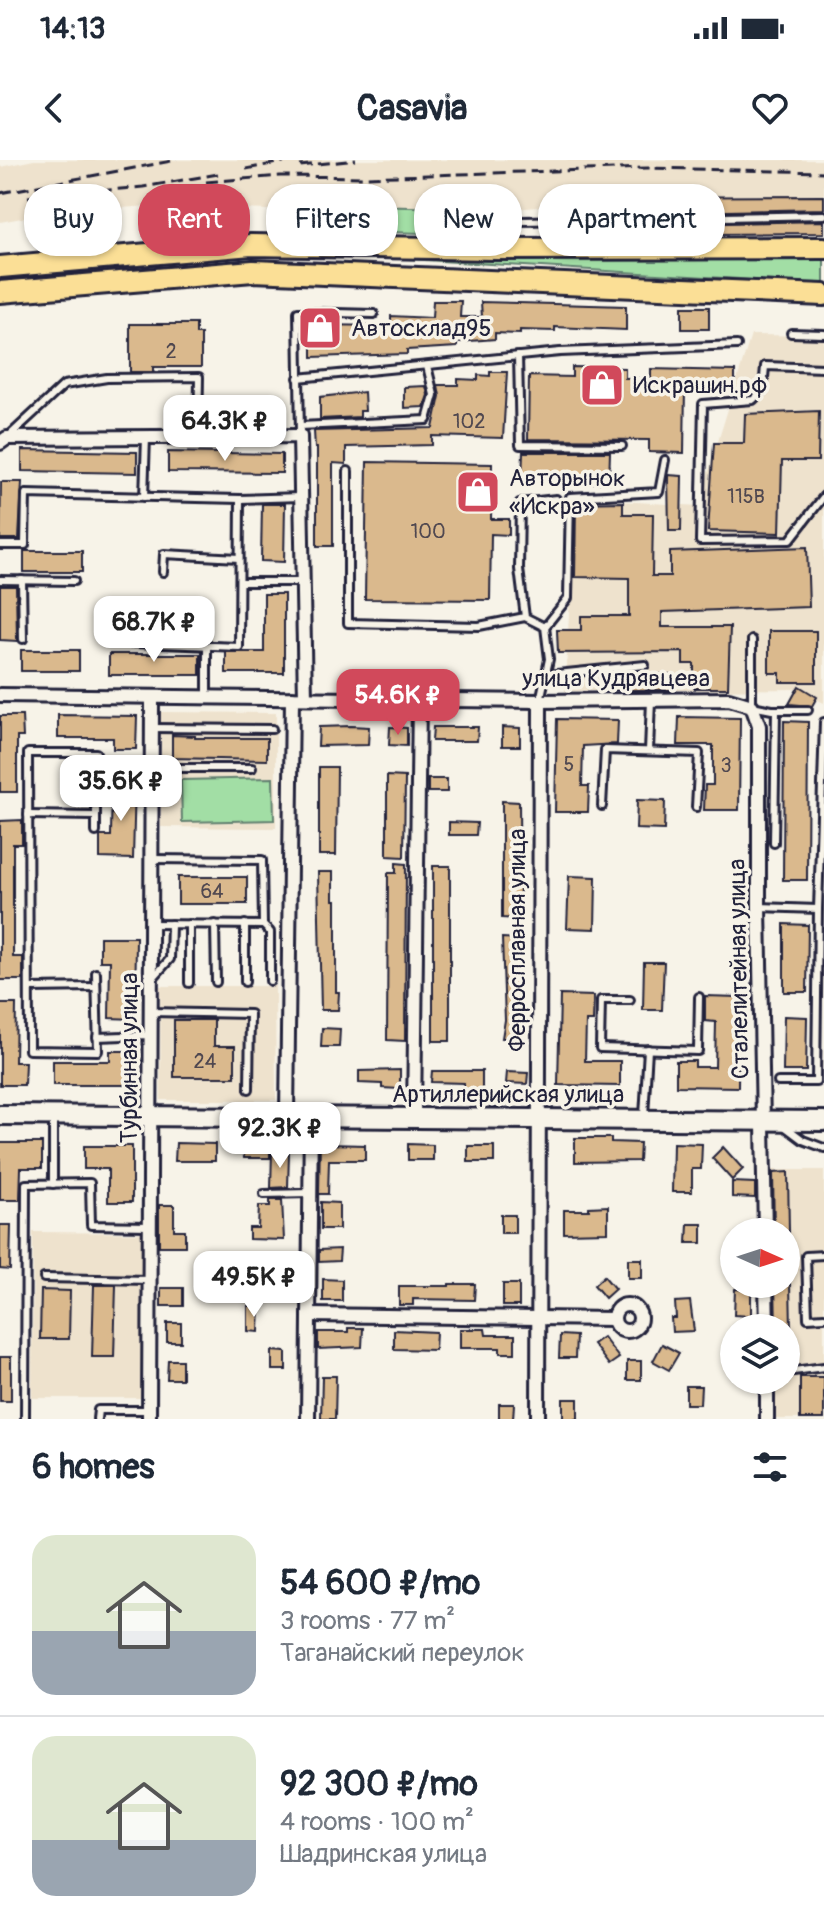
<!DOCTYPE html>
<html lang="en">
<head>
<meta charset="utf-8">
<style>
	body { margin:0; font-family:Pangolin,sans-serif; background:#f6f6f7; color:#1f2937; height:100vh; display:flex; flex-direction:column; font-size:30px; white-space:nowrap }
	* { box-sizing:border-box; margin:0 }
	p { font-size:26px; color:#747a83 }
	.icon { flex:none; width:44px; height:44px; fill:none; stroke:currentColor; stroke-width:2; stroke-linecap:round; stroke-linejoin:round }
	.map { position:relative; height:1259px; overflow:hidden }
	.side { display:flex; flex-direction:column; background:#fff; flex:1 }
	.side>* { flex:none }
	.hud { position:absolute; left:24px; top:24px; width:776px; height:72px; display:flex; gap:16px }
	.needle { width:52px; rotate:93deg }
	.controls { position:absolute; left:720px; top:1058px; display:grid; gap:16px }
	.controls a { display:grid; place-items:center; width:80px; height:80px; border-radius:50%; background:#fff; box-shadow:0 2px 6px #0004; font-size:40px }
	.price { position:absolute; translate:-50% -68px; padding:0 18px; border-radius:16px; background:#fff; color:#222; font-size:26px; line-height:52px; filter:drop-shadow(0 2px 4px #0008) }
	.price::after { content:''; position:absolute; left:50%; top:48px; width:24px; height:18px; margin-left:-12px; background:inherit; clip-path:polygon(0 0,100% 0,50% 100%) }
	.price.current { background:#d1495b; color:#fff }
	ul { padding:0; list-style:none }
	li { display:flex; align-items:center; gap:24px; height:200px; padding:0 32px }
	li+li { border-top:2px solid #e0e1e3 }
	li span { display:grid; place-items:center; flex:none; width:224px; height:160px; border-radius:24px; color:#555 }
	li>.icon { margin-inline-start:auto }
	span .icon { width:96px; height:96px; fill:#fffc; stroke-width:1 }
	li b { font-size:34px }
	h2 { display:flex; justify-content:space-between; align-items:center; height:96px; padding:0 32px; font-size:34px }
	.pill { padding:0 28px; border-radius:32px; background:#fff; box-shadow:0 2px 6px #0004; font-size:28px; line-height:72px }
	.pill.current { background:#d1495b; color:#fff }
	.status { display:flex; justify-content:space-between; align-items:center; height:56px; padding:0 40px; background:#fff; direction:ltr }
	.status svg { height:22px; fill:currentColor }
	header { display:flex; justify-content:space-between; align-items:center; height:104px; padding:0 32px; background:#fff; font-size:36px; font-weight:800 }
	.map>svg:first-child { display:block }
</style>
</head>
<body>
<div class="status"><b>14:13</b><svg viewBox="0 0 49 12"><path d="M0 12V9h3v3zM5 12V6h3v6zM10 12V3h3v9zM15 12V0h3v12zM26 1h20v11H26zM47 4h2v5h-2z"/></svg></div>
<header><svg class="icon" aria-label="back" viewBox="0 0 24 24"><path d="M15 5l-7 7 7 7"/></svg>Casavia<svg class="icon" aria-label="heart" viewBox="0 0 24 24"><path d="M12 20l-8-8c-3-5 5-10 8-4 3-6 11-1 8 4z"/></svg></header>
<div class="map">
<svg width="824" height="1259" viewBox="0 0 824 1259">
	<rect width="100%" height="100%" fill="#f7f3e8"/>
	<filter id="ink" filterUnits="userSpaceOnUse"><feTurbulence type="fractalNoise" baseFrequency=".0125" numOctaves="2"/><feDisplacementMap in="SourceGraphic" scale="16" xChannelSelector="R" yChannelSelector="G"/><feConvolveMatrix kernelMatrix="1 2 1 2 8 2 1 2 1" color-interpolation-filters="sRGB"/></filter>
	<g filter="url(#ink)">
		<g fill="#eee2cd">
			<polygon points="34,0 824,0 824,73 590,76 590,36 537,47 392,60 289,51 221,48 207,42 49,53 0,62 0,7"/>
			<polygon points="751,175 824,176 824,543 797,529 565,531 575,338 698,346"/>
			<polygon points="161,552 276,553 276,668 161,667"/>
			<polygon points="160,826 275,826 276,940 161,940"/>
			<polygon points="769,1010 824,1010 824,1259 773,1259 773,1220 786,1220 786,1168 772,1168 771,1124 786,1124 786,1072 770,1072"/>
			<polygon points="33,1072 145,1073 144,1238 32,1238"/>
		</g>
		<g fill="#a2dea5" stroke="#628070" stroke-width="2">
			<polygon points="308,39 369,46 451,48 463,62 462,74 310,70 289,51"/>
			<polygon points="292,92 824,98 824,124"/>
			<polygon points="273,618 274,660 182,662 181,620"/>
		</g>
		<g fill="#dab98d" stroke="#22223b" stroke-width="2">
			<polygon points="824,36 824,49 591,54 592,50 588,50 588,37"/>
			<polygon points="824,61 824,73 590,75 591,66"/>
			<polygon points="433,141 461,141 460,157 482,157 481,142 626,146 626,170 555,167 555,171 520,170 520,174 495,173 495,179 457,182 457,187 407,190 407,194 312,197 312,165 391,166 391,156 432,158"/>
			<rect x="682" y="147" width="27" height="22"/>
			<polygon points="130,164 196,164 196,174 201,174 201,207 153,207 153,212 130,212"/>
			<polygon points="572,207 625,208 625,218 651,218 651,209 735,211 735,228 685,227 684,293 649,292 649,280 528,279 529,216 572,217"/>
			<polygon points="490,212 507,212 503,278 432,276 432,285 346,287 346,304 333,303 333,386 317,386 317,288 315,288 314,271 433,268 440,236 438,225 458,225 458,219 478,220 478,215 490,216"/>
			<polygon points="426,226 428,235 424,247 404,248 404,227"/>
			<polygon points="364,232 365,251 360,251 360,257 320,259 320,237"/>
			<polygon points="819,251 818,301 782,301 780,373 708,371 714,283 744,283 745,254"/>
			<polygon points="22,290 137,292 137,313 22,311"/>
			<polygon points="168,292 282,294 282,313 168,312"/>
			<polygon points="523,292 610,292 609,323 522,321"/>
			<polygon points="367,302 492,304 491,359 509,359 509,375 491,374 490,440 365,439"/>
			<polygon points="668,315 682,316 681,371 669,371"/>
			<polygon points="1,322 22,322 19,379 0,379"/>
			<polygon points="623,342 623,354 653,354 652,416 670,416 670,392 807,387 809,447 662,452 662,467 730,467 728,528 694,528 694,504 683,504 683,492 558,493 557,470 581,470 581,456 629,456 629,418 575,417 576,343"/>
			<polygon points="262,344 285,344 284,402 261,401"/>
			<rect x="24" y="391" width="58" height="21"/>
			<polygon points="0,426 16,426 17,481 0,480"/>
			<polygon points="264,434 284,434 284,513 226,513 226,492 264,492"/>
			<polygon points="769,471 816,471 816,522 780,522 780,513 769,513"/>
			<rect x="21" y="490" width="58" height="21"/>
			<rect x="109" y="494" width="91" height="21"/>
			<rect x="613" y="514" width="57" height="16"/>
			<polygon points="799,526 817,537 812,546 789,544"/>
			<polygon points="58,555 137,556 136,589 113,589 113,578 58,578"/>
			<polygon points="0,556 22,556 23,577 17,577 17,632 0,632"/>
			<polygon points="679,557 740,558 739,650 704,650 705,625 713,625 713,585 678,585"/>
			<polygon points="557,559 618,560 617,584 583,586 582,626 589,626 588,652 555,652"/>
			<polygon points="784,561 808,562 807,720 783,720"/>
			<polygon points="351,566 369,567 368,585 318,586 319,567"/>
			<polygon points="390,567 407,568 407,586 389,585"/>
			<polygon points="433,567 478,567 477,581 432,581"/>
			<polygon points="502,567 520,568 520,586 502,586"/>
			<polygon points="172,575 195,576 195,578 267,578 267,600 172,598"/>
			<polygon points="319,607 337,607 336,695 319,695"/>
			<polygon points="387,616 405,617 404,697 387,696"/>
			<rect x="428" y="619" width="19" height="13"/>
			<polygon points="112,621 135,622 133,699 100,698 100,676 111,676"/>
			<polygon points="637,640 665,641 664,670 636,669"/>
			<polygon points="502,641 519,642 520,759 502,758"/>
			<polygon points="22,660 22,684 13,684 13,797 23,797 23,820 0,820 0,661"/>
			<polygon points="449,662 477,663 476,675 449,675"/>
			<polygon points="396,703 406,704 405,881 387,880 388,713 396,713"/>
			<rect x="433" y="706" width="17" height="175"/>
			<polygon points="318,712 333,712 333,740 336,740 336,832 339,832 338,850 321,850"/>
			<polygon points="569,716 596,717 595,769 567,768"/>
			<rect x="178" y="717" width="69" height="27"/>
			<polygon points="784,764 808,765 807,832 784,832"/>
			<polygon points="100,777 136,777 135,859 109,858 110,801 100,801"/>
			<polygon points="502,778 520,779 520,878 502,878 505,860"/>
			<polygon points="644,802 664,802 662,850 643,850"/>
			<polygon points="560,835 594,836 593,861 586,861 585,901 620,901 620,926 558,925"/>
			<polygon points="705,836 739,837 738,927 676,926 676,901 695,901 695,907 715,907 716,862 705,861"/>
			<polygon points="0,844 16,844 15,902 25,902 24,925 0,925"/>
			<polygon points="784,856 807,857 806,911 783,911"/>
			<polygon points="174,860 214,860 214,886 235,886 235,917 174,917"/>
			<polygon points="322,868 340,869 339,887 321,887"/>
			<polygon points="110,891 132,891 132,925 53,925 53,901 110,901"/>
			<polygon points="400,910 400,929 382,928 382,924 359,923 359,911"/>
			<polygon points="432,911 482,911 482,930 464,929 464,923 431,922"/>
			<polygon points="507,912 528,913 527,924 506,923"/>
			<polygon points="320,978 328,978 328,984 365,985 365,1000 329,1000 328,1034 319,1034"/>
			<polygon points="575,978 611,978 611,982 640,983 639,1001 575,1002"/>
			<polygon points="0,983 42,983 42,1008 21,1008 20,1040 0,1040"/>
			<polygon points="176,983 215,984 215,1001 175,1001"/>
			<polygon points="673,983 702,984 701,1009 692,1009 692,1032 672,1032"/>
			<polygon points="243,984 270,984 270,998 244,998"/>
			<polygon points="408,984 433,985 433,1000 408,1000"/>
			<polygon points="84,986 132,986 132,1042 108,1042 108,1009 84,1009"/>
			<rect x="468" y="986" width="26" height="16"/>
			<polygon points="723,987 743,1009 732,1020 712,998"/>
			<polygon points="272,992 289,993 288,1027 271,1028"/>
			<polygon points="788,1012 789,1072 774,1072 773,1013"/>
			<polygon points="732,1022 755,1023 755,1038 732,1037"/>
			<polygon points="270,1040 282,1040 284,1080 249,1079 249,1068 258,1068 259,1046 270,1046"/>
			<polygon points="321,1042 339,1043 339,1069 321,1069"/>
			<polygon points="159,1045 174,1045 174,1070 185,1070 185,1086 159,1086"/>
			<polygon points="608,1046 608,1072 564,1073 564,1050 589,1050 589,1047"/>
			<rect x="501" y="1055" width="14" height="18"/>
			<polygon points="688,1064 702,1064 702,1083 687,1083"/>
			<polygon points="0,1065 11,1065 10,1110 0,1109"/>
			<polygon points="340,1089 339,1101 319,1102 319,1090"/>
			<rect x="628" y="1099" width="14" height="19"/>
			<polygon points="604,1116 615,1129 605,1138 594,1125"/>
			<polygon points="323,1119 342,1120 342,1141 323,1141"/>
			<polygon points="449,1124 475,1124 474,1140 413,1139 413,1145 399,1145 399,1126 449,1126"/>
			<rect x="503" y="1124" width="16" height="22"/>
			<polygon points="775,1124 790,1124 791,1168 776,1168"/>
			<polygon points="94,1125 116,1125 114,1197 92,1197"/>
			<rect x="161" y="1128" width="22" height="18"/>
			<polygon points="735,1129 751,1130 751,1156 734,1155"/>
			<polygon points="41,1130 70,1131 69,1179 40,1179"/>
			<polygon points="690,1141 694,1171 672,1172 671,1158 676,1158 675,1142"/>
			<polygon points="248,1146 260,1146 259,1172 248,1171"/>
			<rect x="167" y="1163" width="14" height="19"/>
			<polygon points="348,1168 363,1168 362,1187 318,1189 318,1172 348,1172"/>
			<polygon points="460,1169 485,1169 486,1175 515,1175 515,1193 500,1193 500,1188 460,1188"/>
			<polygon points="394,1170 436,1172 435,1190 394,1189"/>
			<polygon points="560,1175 576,1176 575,1198 559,1198"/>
			<polygon points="603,1177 619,1198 609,1205 593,1184"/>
			<polygon points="662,1184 679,1193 669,1210 653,1201"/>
			<polygon points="272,1191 286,1192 286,1210 272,1210"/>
			<rect x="0" y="1197" width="11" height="44"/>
			<polygon points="168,1200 182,1200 182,1219 167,1219"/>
			<rect x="627" y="1201" width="14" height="19"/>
			<polygon points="322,1216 336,1216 335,1259 321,1259"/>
			<rect x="800" y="1217" width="24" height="42"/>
			<polygon points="686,1226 701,1226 700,1244 686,1244"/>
			<rect x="563" y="1239" width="15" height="20"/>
			<polygon points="499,1244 514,1244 513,1259 499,1259"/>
		</g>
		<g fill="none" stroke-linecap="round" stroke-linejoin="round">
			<g stroke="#22223b" stroke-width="12">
				<g id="lane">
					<polyline points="499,84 509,67 522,61 824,55"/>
					<polyline points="791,173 824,174"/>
					<polyline points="518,196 520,285 622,286"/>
					<polyline points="824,208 765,206 763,230 753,240 703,244 700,381 790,380 824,336"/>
					<polyline points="298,218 560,192 737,185"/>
					<polyline points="300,266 427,260 434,235 427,206"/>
					<polyline points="9,276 64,225 107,218 199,217 198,276"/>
					<polyline points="300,276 298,152 374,154"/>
					<polyline points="348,311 348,463 479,466 525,457 545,467 549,499 540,541"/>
					<polyline points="144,337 146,277"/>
					<polyline points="0,385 25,385 26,334 240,339 301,337"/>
					<polyline points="163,412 164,394 239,398"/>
					<polyline points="0,420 74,421"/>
					<polyline points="22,420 23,479"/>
					<polyline points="240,422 303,422"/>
					<polyline points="525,457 519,409 520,343 556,339"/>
					<polyline points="545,467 568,438 570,337 659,332 665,300"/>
					<polyline points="752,480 752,546 772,550 808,550"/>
					<polyline points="111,482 239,487 240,339"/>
					<polyline points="547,515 645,505"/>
					<polyline points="207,538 207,486"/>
					<polyline points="152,568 272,569"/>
					<polyline points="649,591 651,540"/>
					<polyline points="95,608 252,608"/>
					<polyline points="602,646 605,590 699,593 696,647"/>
					<polyline points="28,655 95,656"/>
					<polyline points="96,672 96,593 28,593 29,890 98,891 96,813"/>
					<polyline points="774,683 776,550"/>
					<polyline points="151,699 262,700 263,765 151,764"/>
					<polyline points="759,747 818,749"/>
					<polyline points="189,764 189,823"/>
					<polyline points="215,764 216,822"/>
					<polyline points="263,765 270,772 270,821"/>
					<polyline points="153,818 170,799 171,764"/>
					<polyline points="245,822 245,764"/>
					<polyline points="29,828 96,827"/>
					<polyline points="630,840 601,840 600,888 698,891 699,837"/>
					<polyline points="151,852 250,854 249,929"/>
					<polyline points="97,877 151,875"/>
					<polyline points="778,922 816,922 818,749 824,562"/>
					<polyline points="644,956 648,889"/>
					<polyline points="53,957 53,1024"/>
					<polyline points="783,965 803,980 824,988"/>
					<polyline points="264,1034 310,1033"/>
					<polyline points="824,1095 806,1096 808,1158 824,1157"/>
					<polyline points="44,1118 150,1120"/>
					<polyline points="786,1212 824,1207"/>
					<polyline points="25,1259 26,1024 90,1023 91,1065 149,1066"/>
					<polyline points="97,1259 98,1250 149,1250"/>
				</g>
			</g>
			<g stroke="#22223b" stroke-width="18">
				<g id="street">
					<polyline points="0,283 7,278 300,276 305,538"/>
					<polyline points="0,535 540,541 729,539 752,546 759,566 759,747 765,1072"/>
					<polyline points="287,956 292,538"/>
					<polyline points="414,958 419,539"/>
					<polyline points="766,1124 767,1168"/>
					<circle cx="627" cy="1158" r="13"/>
					<polyline points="309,1155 613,1159"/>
					<polyline points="149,1259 152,538"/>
					<polyline points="308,1259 311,956"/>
					<polyline points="538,1259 540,541"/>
					<polyline points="767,1259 767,1220"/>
				</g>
			</g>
			<g stroke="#22223b" stroke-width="24">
				<polyline id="secondary" points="0,955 824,961"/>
			</g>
			<g stroke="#22223b" stroke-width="26">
				<g id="primary">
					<polyline points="0,107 251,85 496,89 824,88"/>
					<polyline points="0,132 253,111 824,135"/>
				</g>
			</g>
			<use href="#lane" stroke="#f7f3e8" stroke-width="6"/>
			<use href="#street" stroke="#f7f3e8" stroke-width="12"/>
			<use href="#secondary" stroke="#f7f3e8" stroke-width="18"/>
			<use href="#primary" stroke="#fbdf96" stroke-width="20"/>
			<g stroke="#22223b" stroke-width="3" stroke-dasharray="12 6" stroke-linecap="butt">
				<polyline points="300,6 356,0"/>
				<polyline points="246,9 293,0"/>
				<polyline points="206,22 280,16 366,17 648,8 824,12"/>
				<polyline points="0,33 177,0"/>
				<polyline points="28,37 143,27 218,14"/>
			</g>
		</g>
	</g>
	<defs>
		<g id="shop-square" transform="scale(2.3)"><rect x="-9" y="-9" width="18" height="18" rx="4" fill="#d1495b" stroke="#f7f3e8"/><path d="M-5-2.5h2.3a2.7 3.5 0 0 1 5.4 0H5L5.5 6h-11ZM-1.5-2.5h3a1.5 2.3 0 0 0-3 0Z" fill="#fff"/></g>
	</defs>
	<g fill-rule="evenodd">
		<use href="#shop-square" x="320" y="168"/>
		<use href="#shop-square" x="602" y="225"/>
		<use href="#shop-square" x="478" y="332"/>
	</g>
	<g text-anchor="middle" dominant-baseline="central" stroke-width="7" stroke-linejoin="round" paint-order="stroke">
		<g font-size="20" fill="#504850">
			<text x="171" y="191">2</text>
			<text x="469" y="261">102</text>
			<text x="746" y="336">115В</text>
			<text x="428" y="371">100</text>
			<text x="569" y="604">5</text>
			<text x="726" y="605">3</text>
			<text x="212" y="731">64</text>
			<text x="205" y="901">24</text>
		</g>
		<g font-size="24" fill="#22223b" stroke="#f7f3e8" text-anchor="start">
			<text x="351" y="168">Автосклад95</text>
			<text x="633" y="225">Искрашин.рф</text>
			<text x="509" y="318">Авторынок<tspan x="509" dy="28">«Искра»</tspan></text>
		</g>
		<g font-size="24" fill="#22223b" stroke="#f7f3e8">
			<text x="616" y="518">улица Кудрявцева</text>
			<text transform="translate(517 780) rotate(-90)">Ферросплавная улица</text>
			<text transform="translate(739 809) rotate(-91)">Сталелитейная улица</text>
			<text transform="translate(129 898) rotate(-90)">Турбинная улица</text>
			<text x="508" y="934">Артиллерийская улица</text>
		</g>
	</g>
</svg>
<div class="controls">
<a><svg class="needle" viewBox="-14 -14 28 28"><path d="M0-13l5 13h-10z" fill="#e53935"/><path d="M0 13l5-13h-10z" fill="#747a83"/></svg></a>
<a><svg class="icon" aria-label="layers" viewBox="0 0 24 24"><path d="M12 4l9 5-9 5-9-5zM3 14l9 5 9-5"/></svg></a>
</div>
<b class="price" style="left:225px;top:303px">64.3K ₽</b>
<b class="price" style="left:154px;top:504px">68.7K ₽</b>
<b class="price current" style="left:398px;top:577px">54.6K ₽</b>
<b class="price" style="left:121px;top:663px">35.6K ₽</b>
<b class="price" style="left:280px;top:1010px">92.3K ₽</b>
<b class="price" style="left:254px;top:1159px">49.5K ₽</b>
<div class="hud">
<a class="pill">Buy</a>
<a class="pill current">Rent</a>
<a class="pill">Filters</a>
<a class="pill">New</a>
<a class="pill">Apartment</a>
</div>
</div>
<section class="side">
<h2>6 homes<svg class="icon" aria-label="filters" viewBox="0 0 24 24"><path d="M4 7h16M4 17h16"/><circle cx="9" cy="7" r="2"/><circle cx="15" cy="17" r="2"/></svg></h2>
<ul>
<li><span style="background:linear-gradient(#dfe7d0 60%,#9aa5b1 0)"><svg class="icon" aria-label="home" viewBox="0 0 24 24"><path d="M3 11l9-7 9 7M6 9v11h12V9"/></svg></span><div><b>54 600 ₽/mo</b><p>3 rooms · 77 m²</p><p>Таганайский переулок</p></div></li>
<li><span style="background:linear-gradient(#dfe7d0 65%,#9aa5b1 0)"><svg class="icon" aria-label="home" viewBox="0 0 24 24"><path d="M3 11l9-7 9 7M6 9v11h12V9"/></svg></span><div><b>92 300 ₽/mo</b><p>4 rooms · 100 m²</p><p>Шадринская улица</p></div></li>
</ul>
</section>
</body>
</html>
